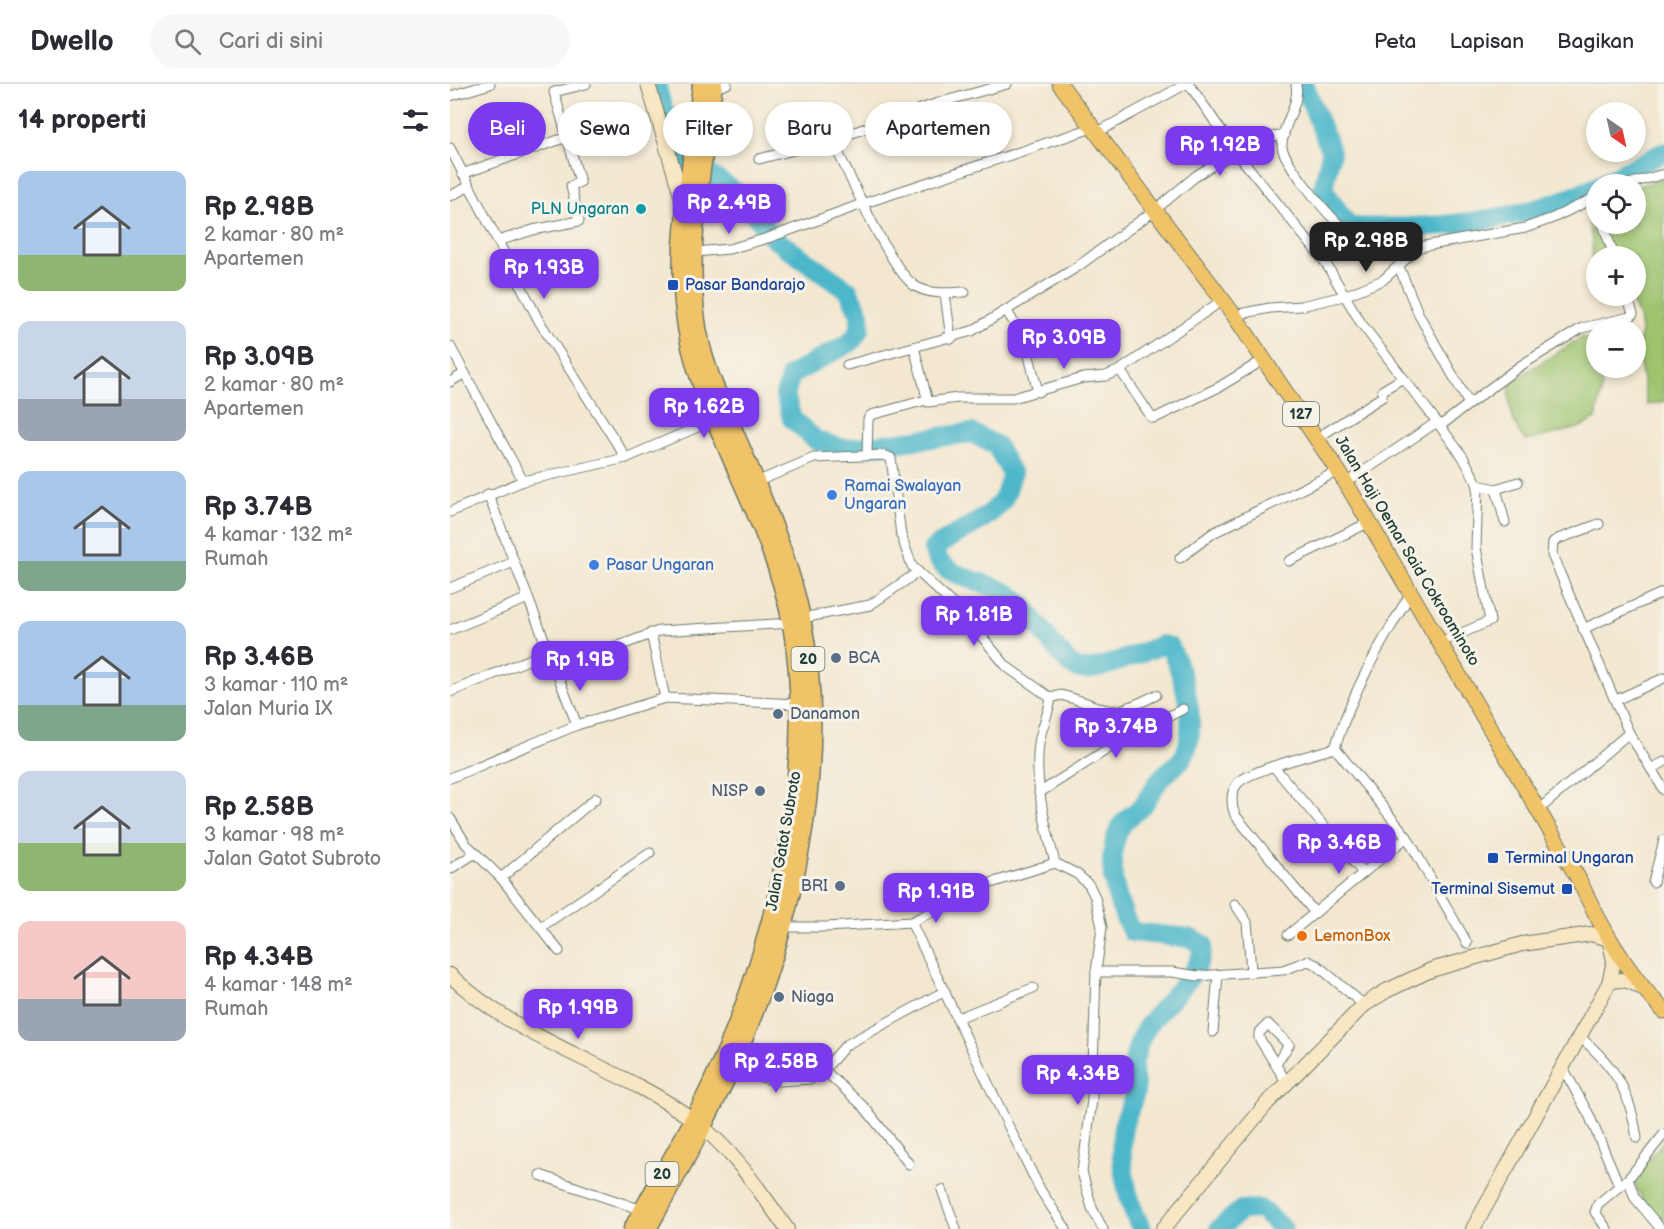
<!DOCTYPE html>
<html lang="id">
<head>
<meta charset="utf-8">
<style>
	body { margin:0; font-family:"Balsamiq Sans",sans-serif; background:#f7f7f7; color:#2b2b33; height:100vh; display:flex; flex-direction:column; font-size:22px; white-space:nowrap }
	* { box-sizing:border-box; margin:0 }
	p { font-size:20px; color:#7c7c81 }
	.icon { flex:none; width:33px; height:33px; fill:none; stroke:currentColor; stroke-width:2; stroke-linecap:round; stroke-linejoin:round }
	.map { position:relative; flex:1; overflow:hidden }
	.sheet { display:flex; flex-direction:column; background:#fff; width:450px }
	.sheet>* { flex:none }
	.top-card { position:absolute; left:18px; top:18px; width:570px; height:54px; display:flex; gap:12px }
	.needle { width:39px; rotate:146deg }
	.buttons { position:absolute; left:1136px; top:18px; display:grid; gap:12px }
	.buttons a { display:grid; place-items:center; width:60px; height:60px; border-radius:50%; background:#fff; box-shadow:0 3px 9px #0003; font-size:30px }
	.price { position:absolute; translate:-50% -51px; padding:0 14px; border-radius:12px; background:#7c3aed; color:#fff; font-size:20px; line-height:39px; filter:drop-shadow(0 2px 3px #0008) }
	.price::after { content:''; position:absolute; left:50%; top:36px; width:18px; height:14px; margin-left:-9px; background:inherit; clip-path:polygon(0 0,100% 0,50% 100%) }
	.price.selected { background:#222; color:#fff }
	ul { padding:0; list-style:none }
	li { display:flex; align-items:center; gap:18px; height:150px; padding:0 18px }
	li span { display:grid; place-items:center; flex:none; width:168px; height:120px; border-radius:12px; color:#555 }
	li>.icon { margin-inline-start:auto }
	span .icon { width:72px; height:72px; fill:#fffc; stroke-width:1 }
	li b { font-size:26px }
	h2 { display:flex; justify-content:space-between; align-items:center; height:72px; padding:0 18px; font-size:26px }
	.pill { padding:0 21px; border-radius:27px; background:#fff; box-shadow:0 3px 9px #0003; font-size:21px; line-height:54px }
	.pill.selected { background:#7c3aed; color:#fff }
	header { display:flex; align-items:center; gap:36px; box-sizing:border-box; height:84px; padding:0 30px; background:#fff; border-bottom:2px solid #e1e1e2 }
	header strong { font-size:28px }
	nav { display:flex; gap:33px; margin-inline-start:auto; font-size:21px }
	.search { width:420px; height:54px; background:#f7f7f7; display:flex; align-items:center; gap:15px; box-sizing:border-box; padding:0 21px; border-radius:33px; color:#7c7c81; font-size:22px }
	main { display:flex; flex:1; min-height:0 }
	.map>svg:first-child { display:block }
</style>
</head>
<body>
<header>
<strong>Dwello</strong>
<div class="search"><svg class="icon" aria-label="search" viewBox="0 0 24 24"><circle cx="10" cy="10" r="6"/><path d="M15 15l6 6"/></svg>Cari di sini</div>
<nav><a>Peta</a><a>Lapisan</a><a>Bagikan</a></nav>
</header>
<main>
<section class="sheet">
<h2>14 properti<svg class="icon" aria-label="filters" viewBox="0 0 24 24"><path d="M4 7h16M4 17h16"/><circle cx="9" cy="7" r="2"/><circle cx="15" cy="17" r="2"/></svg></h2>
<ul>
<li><span style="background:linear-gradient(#a9c7e8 70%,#8fb573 0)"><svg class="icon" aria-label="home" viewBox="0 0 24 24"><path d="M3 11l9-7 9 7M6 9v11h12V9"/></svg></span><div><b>Rp 2.98B</b><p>2 kamar · 80 m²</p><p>Apartemen</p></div></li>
<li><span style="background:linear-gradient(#c9d6e8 65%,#9aa5b1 0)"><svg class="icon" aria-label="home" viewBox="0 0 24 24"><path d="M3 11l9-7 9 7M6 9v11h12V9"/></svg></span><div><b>Rp 3.09B</b><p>2 kamar · 80 m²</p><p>Apartemen</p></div></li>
<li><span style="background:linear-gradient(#a9c7e8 75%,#7fa58c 0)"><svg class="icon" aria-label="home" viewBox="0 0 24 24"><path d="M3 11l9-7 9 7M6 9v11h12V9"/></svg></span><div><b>Rp 3.74B</b><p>4 kamar · 132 m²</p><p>Rumah</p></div></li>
<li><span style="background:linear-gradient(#a9c7e8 70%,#7fa58c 0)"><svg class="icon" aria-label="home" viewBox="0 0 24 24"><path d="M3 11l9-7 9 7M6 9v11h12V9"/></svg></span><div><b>Rp 3.46B</b><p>3 kamar · 110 m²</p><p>Jalan Muria IX</p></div></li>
<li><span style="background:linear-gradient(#c9d6e8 60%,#8fb573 0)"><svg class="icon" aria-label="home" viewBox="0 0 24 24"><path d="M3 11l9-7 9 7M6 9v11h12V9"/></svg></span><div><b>Rp 2.58B</b><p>3 kamar · 98 m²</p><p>Jalan Gatot Subroto</p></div></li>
<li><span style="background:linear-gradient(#f6c9c9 65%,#9aa5b1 0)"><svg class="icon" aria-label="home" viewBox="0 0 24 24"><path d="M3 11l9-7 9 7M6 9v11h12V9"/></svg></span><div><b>Rp 4.34B</b><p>4 kamar · 148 m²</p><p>Rumah</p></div></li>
</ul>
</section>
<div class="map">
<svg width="1214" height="1145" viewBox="0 0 1214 1145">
	<rect width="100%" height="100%" fill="#f7f3e8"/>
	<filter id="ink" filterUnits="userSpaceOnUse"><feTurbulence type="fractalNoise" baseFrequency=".0167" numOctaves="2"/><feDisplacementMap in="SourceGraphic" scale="12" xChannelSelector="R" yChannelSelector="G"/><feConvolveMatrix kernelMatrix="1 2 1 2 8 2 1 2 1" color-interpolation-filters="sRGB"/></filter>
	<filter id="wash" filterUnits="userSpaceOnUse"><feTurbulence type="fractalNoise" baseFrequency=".008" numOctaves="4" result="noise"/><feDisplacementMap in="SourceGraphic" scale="24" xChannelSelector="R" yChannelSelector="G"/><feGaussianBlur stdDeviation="1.35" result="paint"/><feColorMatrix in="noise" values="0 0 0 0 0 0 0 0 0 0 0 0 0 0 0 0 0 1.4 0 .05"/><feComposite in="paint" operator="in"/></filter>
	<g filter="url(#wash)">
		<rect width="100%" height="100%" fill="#f3e7d0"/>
		<g fill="#9ec46f" stroke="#5e8052" stroke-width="1.5">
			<polygon points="1214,94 1214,318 1197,321 1188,268 1191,247 1189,232 1179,212 1185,212 1185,172 1146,172 1146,203 1143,198 1142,156 1136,126 1146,120 1146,140 1185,140 1185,103"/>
			<path d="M 1132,253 L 1143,257 L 1146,284 L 1150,284 L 1152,304 L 1146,335 L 1128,344 L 1076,357 C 1063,344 1056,317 1061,298 Z"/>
			<polygon points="1214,1057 1214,1142 1192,1115 1184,1098 1187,1089"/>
		</g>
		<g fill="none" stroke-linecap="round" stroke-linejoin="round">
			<g stroke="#4db7ca" stroke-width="20">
				<path d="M 207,0 C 209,24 226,49 232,72 L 290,111 L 323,154 L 398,206 L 410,230 L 410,245 L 401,258 L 341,291 L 335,311 L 342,335 L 367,357 L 395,365 L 521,349 L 546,361 L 562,390 C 559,398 557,410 552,417 C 535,439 505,448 483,465 C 492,498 542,495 566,515 C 585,531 611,581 630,585 C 646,589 694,567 712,561 L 720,563 C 734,592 748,639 735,670 C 731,679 719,686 712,693 C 705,701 700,711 694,720 C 688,728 676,733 671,742 C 653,775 665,817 682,848 L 739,854 L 753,860 C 751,898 706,921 691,954 C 688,962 683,976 683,985 C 683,993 686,1000 685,1008 C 682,1020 676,1031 673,1043 C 668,1072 677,1120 692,1145"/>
				<path d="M 854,0 L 881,68 L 873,105 L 899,143 C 980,146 1072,138 1146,103"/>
				<polyline points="1151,100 1214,68"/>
				<polyline points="769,1145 791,1126 810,1125 833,1145"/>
			</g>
		</g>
	</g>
	<g filter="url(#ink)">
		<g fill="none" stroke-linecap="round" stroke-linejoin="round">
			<g stroke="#69786b" stroke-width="11">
				<g id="street">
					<polyline points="739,0 786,68 875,178 911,239 987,338 896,399"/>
					<path d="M 846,0 C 850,23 831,41 832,63 C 833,76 883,140 897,146 C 919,156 946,158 969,163"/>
					<polyline points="264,4 277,0"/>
					<polyline points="0,12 40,0"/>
					<polyline points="646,49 736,0"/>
					<path d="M 382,56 C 398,87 440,186 465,202 C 480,211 497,209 515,208"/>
					<polyline points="0,64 89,237 176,374"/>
					<polyline points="309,75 382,56 488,19 557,0"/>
					<polyline points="12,90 117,53"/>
					<polyline points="1178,100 1214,90"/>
					<polyline points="0,112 18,103"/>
					<polyline points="1153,140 1164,172"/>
					<polyline points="48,157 83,146 129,137 121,102 130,98 104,8 136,0"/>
					<polyline points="245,168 279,165 318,154 415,119 642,44"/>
					<polyline points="949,183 969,231 1019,320 990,342"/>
					<polyline points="495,210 501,255"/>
					<polyline points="557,227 576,260 588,308"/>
					<polyline points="784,231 820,224 851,222 894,212 933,196 969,163 1075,144 1103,134 1146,113"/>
					<polyline points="0,262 73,397"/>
					<polyline points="464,263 478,318 508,314 563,314 633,294 656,292 670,286 773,216"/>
					<polyline points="397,281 522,247 627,183 705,126 747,91 809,53 834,52"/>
					<polyline points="670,286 702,334 705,334 769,303 815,275"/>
					<polyline points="0,298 15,289"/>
					<polyline points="1019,320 1070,282 1132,244 1180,233 1183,230 1177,212"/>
					<polyline points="987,338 1013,373 1028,401 1046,405 1068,398"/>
					<polyline points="867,354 932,313 933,306 953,294"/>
					<polyline points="417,371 418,335 421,331 476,316"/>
					<path d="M 306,398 L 364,374 L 433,371 L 441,374 L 451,451 L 462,482 L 513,530 L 557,583 L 601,614 C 599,629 591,644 589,659 C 584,699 595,740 605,779"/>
					<polyline points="1046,405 1055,438"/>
					<polyline points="38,410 127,641"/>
					<polyline points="0,428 73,397 176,374 266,335"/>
					<polyline points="1149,440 1108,455 1103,458 1102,471 1179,649 1214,706"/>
					<polyline points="730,474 763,449 888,387"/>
					<polyline points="839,477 920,438"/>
					<polyline points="0,504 64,478"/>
					<polyline points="352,534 420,521 468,488"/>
					<polyline points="1133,545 1214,508"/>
					<polyline points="0,546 78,514"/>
					<polyline points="201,549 215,614"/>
					<polyline points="991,558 1040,537 1026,464 1028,401"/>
					<polyline points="107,585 209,547 341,539"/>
					<polyline points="0,608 100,567"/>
					<path d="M 601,614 L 611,611 C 662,624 653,638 706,611"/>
					<polyline points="1166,616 1214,594"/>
					<polyline points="885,664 957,753 1017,859"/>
					<polyline points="824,683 913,789"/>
					<polyline points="1201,685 1214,678"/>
					<polyline points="0,694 127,641 215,614 349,620"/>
					<polyline points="589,709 667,659 733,625"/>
					<polyline points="1087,727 1179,649"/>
					<polyline points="0,734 16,760 51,794 109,867"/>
					<polyline points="0,785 24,770"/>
					<polyline points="51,794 146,714"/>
					<polyline points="1203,798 1214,756"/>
					<polyline points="785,820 797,838 801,886"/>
					<path d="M 865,829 L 785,731 C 781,721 780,708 788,699 C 800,686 865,670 885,664 C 902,607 932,557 962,507"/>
					<polyline points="461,838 557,1039 591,1107 616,1145"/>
					<polyline points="91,843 200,769"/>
					<polyline points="333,843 376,843 461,838 541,799 605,779 627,790 639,801 645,813 652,843 646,888 642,1016 632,1088 642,1124 653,1145"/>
					<polyline points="838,851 957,753"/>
					<polyline points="646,888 722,888 748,892 833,886 858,877 867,881 914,921"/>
					<polyline points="508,934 583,904"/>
					<polyline points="763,948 768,891"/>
					<path d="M 1130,953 C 1166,983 1180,1008 1187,1054"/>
					<polyline points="826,980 839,961 818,940 809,949 809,954 837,999"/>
					<polyline points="1112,982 1139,1031 1169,1101"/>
					<polyline points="374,986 415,1024 459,1080"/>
					<polyline points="280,987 330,997 361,995 374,986 396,961 495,907"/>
					<polyline points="90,1091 192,1126"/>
					<polyline points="1178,1095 1185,1114 1211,1145"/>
					<polyline points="492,1106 506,1145"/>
					<polyline points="1157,1145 1145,1128 1148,1120 1178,1095 1214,1050"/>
				</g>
			</g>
			<g stroke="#69786b" stroke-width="16">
				<g id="secondary">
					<polyline points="198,0 234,121"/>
					<path d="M 0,891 C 70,958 165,980 242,1035 C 281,1063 310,1107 337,1145"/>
					<path d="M 1159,899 C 1172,893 1180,897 1192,904"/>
					<polyline points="713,1145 818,1018 914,921 936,907 981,886 1072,860 1141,850 1159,855 1164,877 1159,899 1023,1145"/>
				</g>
			</g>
			<g stroke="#69786b" stroke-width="17">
				<path id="primary" d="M 610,0 L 784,231 L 896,399 L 1128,794 C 1151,843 1176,888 1214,927"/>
			</g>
			<g stroke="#69786b" stroke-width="19">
				<g id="highway">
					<path d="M 182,1145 C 207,1097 237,1051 260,1002 C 323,868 367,688 341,540 C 323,442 263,357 240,263 C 219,177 242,86 251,0"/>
					<path d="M 198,1145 C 227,1092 256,1040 281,985 C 343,848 382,683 352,534 C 339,471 312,411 287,353 C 274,323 260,295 252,263 C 231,178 254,85 264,0"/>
				</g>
			</g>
			<use href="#street" stroke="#fff" stroke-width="9"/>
			<use href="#secondary" stroke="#f9e7c3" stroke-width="14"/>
			<use href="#primary" stroke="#f1c369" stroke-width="15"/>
			<use href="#highway" stroke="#f1c369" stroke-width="16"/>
		</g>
	</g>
	<circle fill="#0f9aa8" stroke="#f7f3e8" stroke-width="2" cx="191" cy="125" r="6"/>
	<g fill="#1a4fb4" stroke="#f7f3e8" stroke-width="2">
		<rect x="217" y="195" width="12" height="12" rx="3"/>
		<rect x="1037" y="768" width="12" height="12" rx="3"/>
		<rect x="1111" y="799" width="12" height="12" rx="3"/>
	</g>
	<g fill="#3f7fe0" stroke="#f7f3e8" stroke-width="2">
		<circle cx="382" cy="411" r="6"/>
		<circle cx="144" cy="481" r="6"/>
	</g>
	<g fill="#5c6f8a" stroke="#f7f3e8" stroke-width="2">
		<circle cx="386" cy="574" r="6"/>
		<circle cx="328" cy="630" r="6"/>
		<circle cx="310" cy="707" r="6"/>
		<circle cx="390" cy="802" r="6"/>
		<circle cx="329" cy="913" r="6"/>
	</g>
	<circle fill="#e8710a" stroke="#f7f3e8" stroke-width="2" cx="852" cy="852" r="6"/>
	<g text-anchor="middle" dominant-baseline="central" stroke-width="6" stroke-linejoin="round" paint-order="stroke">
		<g fill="#f7f3e8" stroke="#60746a" stroke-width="1.5">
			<rect x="833" y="318" width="36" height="24" rx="4.5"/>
			<rect x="341.5" y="563" width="33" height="24" rx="4.5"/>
			<rect x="195.5" y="1078" width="33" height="24" rx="4.5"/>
		</g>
		<g font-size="15" font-weight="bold" fill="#1f3d34">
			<text x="851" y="330">127</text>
			<text x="358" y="575">20</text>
			<text x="212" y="1090">20</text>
		</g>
		<g font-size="16" fill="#0d838f" stroke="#f7f3e8" text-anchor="end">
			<text x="179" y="125">PLN Ungaran</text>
		</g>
		<g font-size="16" fill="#164399" stroke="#f7f3e8" text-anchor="start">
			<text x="235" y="201">Pasar Bandarajo</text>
			<text x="1055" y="774">Terminal Ungaran</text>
			<text x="1105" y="805" text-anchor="end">Terminal Sisemut</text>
		</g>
		<g font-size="16" fill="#366cbe" stroke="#f7f3e8" text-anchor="start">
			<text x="394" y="402">Ramai Swalayan<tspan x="394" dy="18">Ungaran</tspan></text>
			<text x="156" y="481">Pasar Ungaran</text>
		</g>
		<g font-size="16" fill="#1f3d34" stroke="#f7f3e8">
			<text transform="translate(957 467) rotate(59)">Jalan Haji Oemar Said Cokroaminoto</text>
			<text transform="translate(334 757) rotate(-80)">Jalan Gatot Subroto</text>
		</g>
		<g font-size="16" fill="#4e5e75" stroke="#f7f3e8" text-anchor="start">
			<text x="398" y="574">BCA</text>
			<text x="340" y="630">Danamon</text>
			<text x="298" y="707" text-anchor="end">NISP</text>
			<text x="378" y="802" text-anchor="end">BRI</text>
			<text x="341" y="913">Niaga</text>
		</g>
		<g font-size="16" fill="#c56008" stroke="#f7f3e8" text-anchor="start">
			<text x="864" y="852">LemonBox</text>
		</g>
	</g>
</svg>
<div class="buttons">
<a><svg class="needle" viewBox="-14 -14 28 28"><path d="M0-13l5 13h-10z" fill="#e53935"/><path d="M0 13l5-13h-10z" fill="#7c7c81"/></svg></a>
<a><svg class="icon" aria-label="locate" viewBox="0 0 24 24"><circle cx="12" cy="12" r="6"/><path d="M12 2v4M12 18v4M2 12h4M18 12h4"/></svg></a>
<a>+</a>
<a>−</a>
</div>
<b class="price" style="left:770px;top:93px">Rp 1.92B</b>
<b class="price" style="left:279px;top:151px">Rp 2.49B</b>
<b class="price selected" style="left:916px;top:189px">Rp 2.98B</b>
<b class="price" style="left:94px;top:216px">Rp 1.93B</b>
<b class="price" style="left:614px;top:286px">Rp 3.09B</b>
<b class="price" style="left:254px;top:355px">Rp 1.62B</b>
<b class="price" style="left:524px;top:563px">Rp 1.81B</b>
<b class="price" style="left:130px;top:608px">Rp 1.9B</b>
<b class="price" style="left:666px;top:675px">Rp 3.74B</b>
<b class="price" style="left:889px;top:791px">Rp 3.46B</b>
<b class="price" style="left:486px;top:840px">Rp 1.91B</b>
<b class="price" style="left:128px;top:956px">Rp 1.99B</b>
<b class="price" style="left:326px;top:1010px">Rp 2.58B</b>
<b class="price" style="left:628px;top:1022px">Rp 4.34B</b>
<div class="top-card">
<a class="pill selected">Beli</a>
<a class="pill">Sewa</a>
<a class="pill">Filter</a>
<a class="pill">Baru</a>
<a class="pill">Apartemen</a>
</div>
</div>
</main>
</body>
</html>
